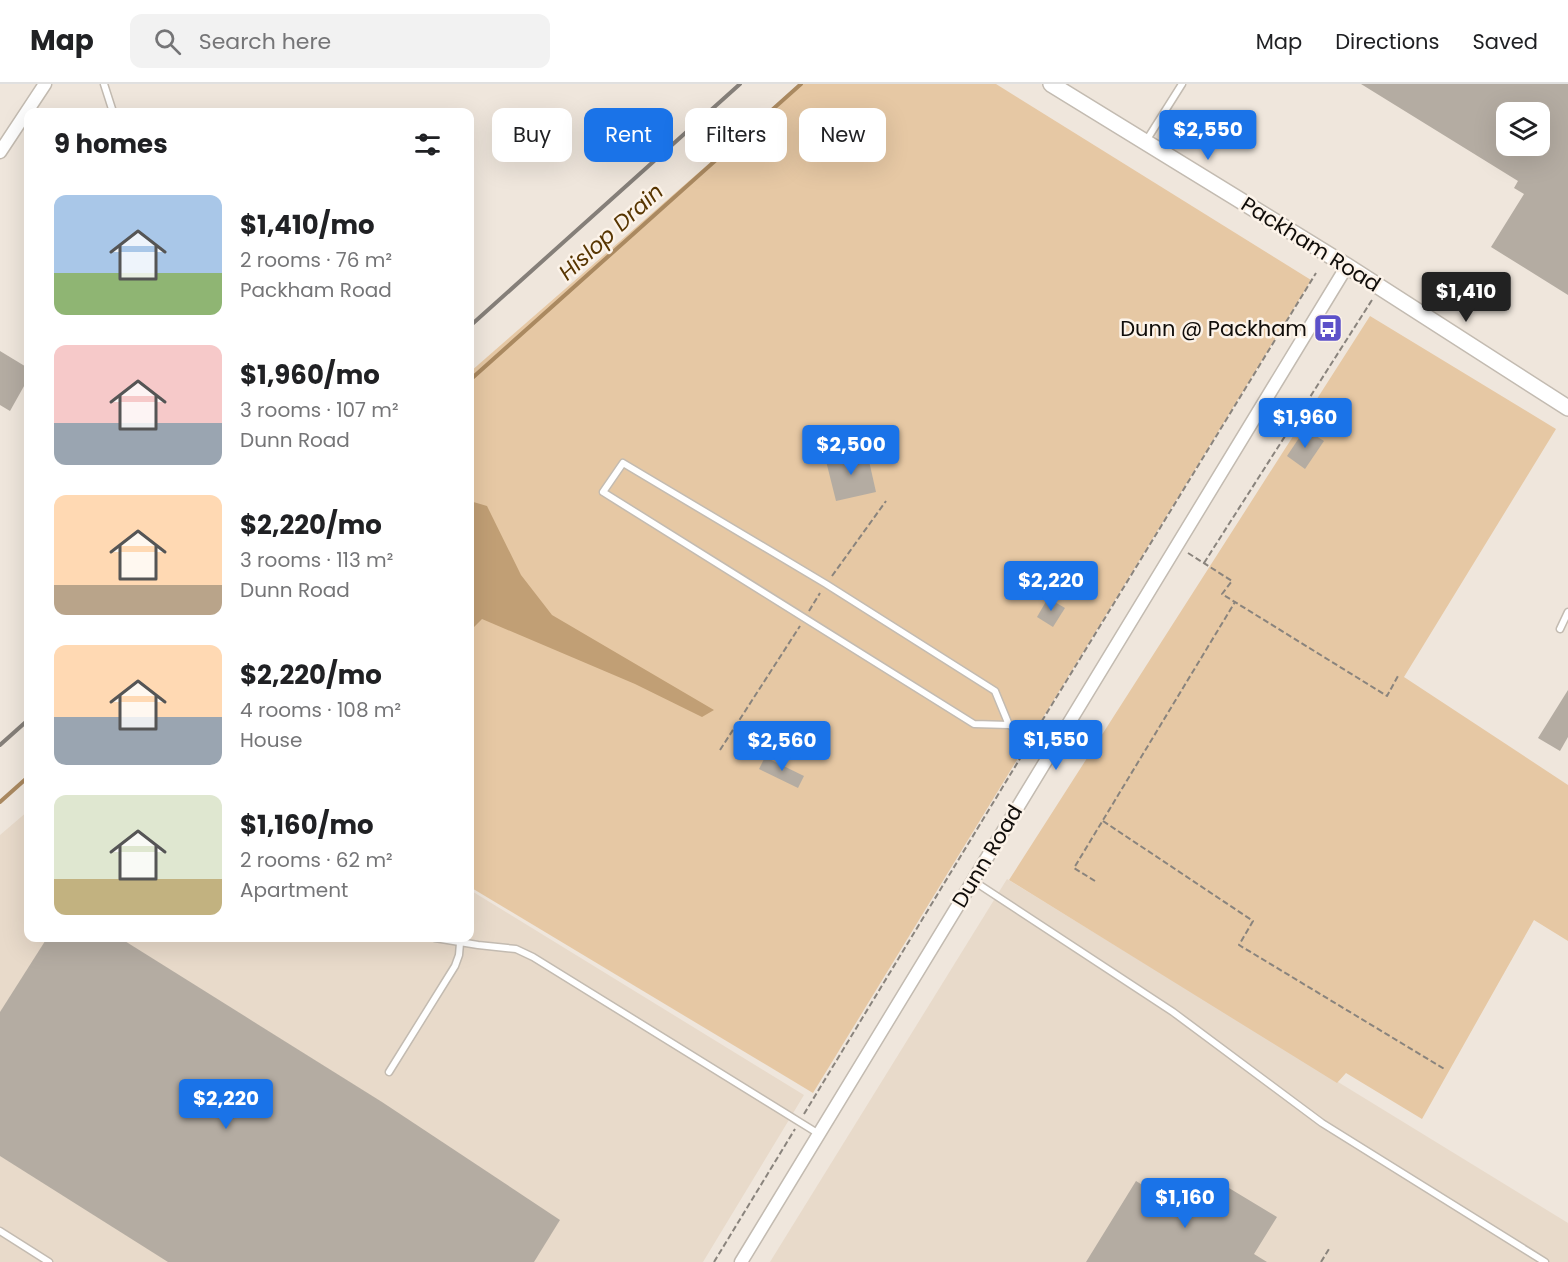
<!DOCTYPE html>
<html lang="en">
<head>
<meta charset="utf-8">
<style>
	body { margin:0; font-family:Poppins,sans-serif; background:#f2f2f2; color:#202124; height:100vh; display:flex; flex-direction:column; font-size:22px; white-space:nowrap }
	* { box-sizing:border-box; margin:0 }
	p { font-size:20px; color:#757577 }
	.icon { flex:none; width:33px; height:33px; fill:none; stroke:currentColor; stroke-width:2; stroke-linecap:round; stroke-linejoin:round }
	.map { position:relative; flex:1; overflow:hidden }
	.side { position:absolute; left:24px; top:24px; width:450px; height:834px; display:flex; flex-direction:column; background:#fff; border-radius:12px; box-shadow:0 6px 24px #0002 }
	.side>* { flex:none }
	.guide { position:absolute; left:492px; top:24px; width:570px; height:54px; display:flex; gap:12px }
	.fabs { position:absolute; left:1496px; top:18px; display:grid; gap:12px }
	.fabs a { display:grid; place-items:center; width:54px; height:54px; border-radius:12px; background:#fff; box-shadow:0 6px 24px #0002; font-size:30px }
	.price { position:absolute; translate:-50% -51px; padding:0 14px; border-radius:6px; background:#1a73e8; color:#fff; font-size:20px; line-height:39px; filter:drop-shadow(0 2px 3px #0008) }
	.price::after { content:''; position:absolute; left:50%; top:36px; width:18px; height:14px; margin-left:-9px; background:inherit; clip-path:polygon(0 0,100% 0,50% 100%) }
	.price.selected { background:#222; color:#fff }
	ul { padding:0; list-style:none }
	li { display:flex; align-items:center; gap:18px; height:150px; padding:0 30px }
	li span { display:grid; place-items:center; flex:none; width:168px; height:120px; border-radius:12px; color:#555 }
	li>.icon { margin-inline-start:auto }
	span .icon { width:72px; height:72px; fill:#fffc; stroke-width:1 }
	li b { font-size:26px }
	h2 { display:flex; justify-content:space-between; align-items:center; height:72px; padding:0 30px; font-size:26px }
	.tag { padding:0 21px; border-radius:12px; background:#fff; box-shadow:0 6px 24px #0002; font-size:21px; line-height:54px }
	.tag.selected { background:#1a73e8; color:#fff }
	header { display:flex; align-items:center; gap:36px; box-sizing:border-box; height:84px; padding:0 30px; background:#fff; border-bottom:2px solid #e0e0e0 }
	header strong { font-size:28px }
	nav { display:flex; gap:33px; margin-inline-start:auto; font-size:21px }
	.search { width:420px; height:54px; background:#f2f2f2; display:flex; align-items:center; gap:15px; box-sizing:border-box; padding:0 21px; border-radius:12px; color:#757577; font-size:22px }
	.map>svg:first-child { display:block }
</style>
</head>
<body>
<header>
<strong>Map</strong>
<div class="search"><svg class="icon" aria-label="search" viewBox="0 0 24 24"><circle cx="10" cy="10" r="6"/><path d="M15 15l6 6"/></svg>Search here</div>
<nav><a>Map</a><a>Directions</a><a>Saved</a></nav>
</header>
<div class="map">
<svg width="1568" height="1178" viewBox="0 0 1568 1178">
	<rect width="100%" height="100%" fill="#efe6dc"/>
	<g fill="#e8daca">
		<polygon points="28,727 28,854 470,854 470,806 804,1011 703,1178 0,1178 0,751"/>
		<polygon points="1007,795 1568,1139 1568,1178 770,1178"/>
	</g>
	<g fill="#e6c8a4">
		<polygon points="800,0 996,0 1311,196 813,1009 470,803 470,288"/>
		<polygon points="1370,232 1556,345 1404,593 1568,701 1568,857 1534,836 1422,1035 1346,989 1337,999 1009,796"/>
	</g>
	<polygon fill="#c19f75" points="470,417 487,422 521,491 552,531 714,626 702,633 635,600 482,535 470,547"/>
	<g fill="none" stroke-linecap="round" stroke-linejoin="round">
		<g stroke="#aa8960" stroke-width="4">
			<polyline points="470,296 801,0"/>
			<polyline points="0,718 28,693"/>
		</g>
	</g>
	<g fill="#b4aca2" fill-rule="evenodd">
		<path d="M 1361,0 L 1568,0 L 1568,211 L 1491,163 L 1524,110 L 1514,104 L 1518,97 ZM 1506,28 L 1539,28 L 1539,62 L 1506,62 Z"/>
		<polygon points="0,267 28,284 28,295 10,327 0,321"/>
		<polygon points="1305,345 1324,357 1305,385 1287,372"/>
		<polygon points="867,368 876,408 836,417 826,377"/>
		<polygon points="1048,514 1065,524 1053,543 1037,533"/>
		<polygon points="1568,606 1568,653 1560,667 1538,654"/>
		<polygon points="765,673 804,692 798,704 759,685"/>
		<polygon points="47,854 120,854 382,1018 560,1136 534,1178 168,1178 0,1072 0,928"/>
		<polygon points="1214,1095 1277,1133 1254,1170 1267,1178 1086,1178 1136,1097 1191,1131"/>
	</g>
	<g fill="none" stroke-linecap="round" stroke-linejoin="round">
		<g stroke="#c3bbb1" stroke-width="9">
			<g id="service">
				<polyline points="104,0 113,28"/>
				<polyline points="1146,57 1182,0"/>
				<polyline points="1560,545 1568,528"/>
				<polyline points="1009,641 995,607 826,500 623,379 603,408 974,640 1009,641 1051,665"/>
				<polyline points="972,796 1173,928 1322,1039 1545,1178"/>
				<polyline points="435,854 478,861 516,865 533,873 819,1050"/>
				<polyline points="389,988 455,882 459,871 460,859"/>
				<polyline points="0,1147 49,1178"/>
			</g>
		</g>
		<g stroke="#c3bbb1" stroke-width="15">
			<g id="minor">
				<polyline points="0,68 45,0"/>
				<polyline points="741,1178 1347,182"/>
			</g>
		</g>
		<g stroke="#c3bbb1" stroke-width="18">
			<polyline id="tertiary" points="1051,0 1347,182 1568,324"/>
		</g>
		<g stroke="#8a847d" stroke-width="2" stroke-dasharray="6 3" stroke-linecap="butt">
			<polyline points="1188,469 1232,497 1222,510 1387,612 1398,592"/>
			<polyline points="1204,479 1372,216"/>
			<polyline points="832,492 886,417"/>
			<polyline points="809,527 820,509"/>
			<polyline points="1037,645 1316,189"/>
			<polyline points="720,666 800,542"/>
			<polyline points="1103,737 1253,837 1239,861 1446,986"/>
			<polyline points="1095,797 1074,784 1235,518"/>
			<polyline points="804,1030 1027,663"/>
			<polyline points="714,1178 795,1045"/>
			<polyline points="1321,1178 1329,1165"/>
		</g>
		<use href="#service" stroke="#fff" stroke-width="6"/>
		<use href="#minor" stroke="#fff" stroke-width="12"/>
		<use href="#tertiary" stroke="#fff" stroke-width="15"/>
		<g stroke="#857f79" stroke-width="4">
			<polyline points="470,242 740,0"/>
			<polyline points="0,661 28,636"/>
		</g>
	</g>
	<defs>
		<g id="bus-square" transform="scale(1.5)"><rect x="-9" y="-9" width="18" height="18" rx="4" fill="#5c51c9" stroke="#fcf3e9"/><path d="M-5-6H5V4H4V6H2V4H-2V6H-4V4H-5ZM-3.5-4V0h7V-4ZM-3.5 1.2v1.5H-2V1.2ZM2 1.2v1.5H3.5V1.2Z" fill="#fff"/></g>
	</defs>
	<g fill-rule="evenodd">
		<use href="#bus-square" x="1328" y="244"/>
	</g>
	<g text-anchor="middle" dominant-baseline="central" stroke-width="5" stroke-linejoin="round" paint-order="stroke">
		<g font-size="21" fill="#100d0a" stroke="#fcf3e9">
			<text transform="translate(1311 160) rotate(32)">Packham Road</text>
			<text transform="translate(987 772) rotate(-59)">Dunn Road</text>
		</g>
		<g font-size="21" fill="#100d0a" stroke="#fcf3e9" text-anchor="end">
			<text x="1307" y="244">Dunn @ Packham</text>
		</g>
		<g font-size="22" font-style="italic" fill="#573500" stroke="#fcf3e9">
			<text transform="translate(611 148) rotate(-42)">Hislop Drain</text>
		</g>
	</g>
</svg>
<div class="fabs">
<a><svg class="icon" aria-label="layers" viewBox="0 0 24 24"><path d="M12 4l9 5-9 5-9-5zM3 14l9 5 9-5"/></svg></a>
</div>
<b class="price" style="left:1208px;top:77px">$2,550</b>
<b class="price selected" style="left:1466px;top:239px">$1,410</b>
<b class="price" style="left:1305px;top:365px">$1,960</b>
<b class="price" style="left:851px;top:392px">$2,500</b>
<b class="price" style="left:1051px;top:528px">$2,220</b>
<b class="price" style="left:1056px;top:687px">$1,550</b>
<b class="price" style="left:782px;top:688px">$2,560</b>
<b class="price" style="left:226px;top:1046px">$2,220</b>
<b class="price" style="left:1185px;top:1145px">$1,160</b>
<div class="guide">
<a class="tag">Buy</a>
<a class="tag selected">Rent</a>
<a class="tag">Filters</a>
<a class="tag">New</a>
</div>
<section class="side">
<h2>9 homes<svg class="icon" aria-label="filters" viewBox="0 0 24 24"><path d="M4 7h16M4 17h16"/><circle cx="9" cy="7" r="2"/><circle cx="15" cy="17" r="2"/></svg></h2>
<ul>
<li><span style="background:linear-gradient(#a9c7e8 65%,#8fb573 0)"><svg class="icon" aria-label="home" viewBox="0 0 24 24"><path d="M3 11l9-7 9 7M6 9v11h12V9"/></svg></span><div><b>$1,410/mo</b><p>2 rooms · 76 m²</p><p>Packham Road</p></div></li>
<li><span style="background:linear-gradient(#f6c9c9 65%,#9aa5b1 0)"><svg class="icon" aria-label="home" viewBox="0 0 24 24"><path d="M3 11l9-7 9 7M6 9v11h12V9"/></svg></span><div><b>$1,960/mo</b><p>3 rooms · 107 m²</p><p>Dunn Road</p></div></li>
<li><span style="background:linear-gradient(#ffd9b3 75%,#b9a48a 0)"><svg class="icon" aria-label="home" viewBox="0 0 24 24"><path d="M3 11l9-7 9 7M6 9v11h12V9"/></svg></span><div><b>$2,220/mo</b><p>3 rooms · 113 m²</p><p>Dunn Road</p></div></li>
<li><span style="background:linear-gradient(#ffd9b3 60%,#9aa5b1 0)"><svg class="icon" aria-label="home" viewBox="0 0 24 24"><path d="M3 11l9-7 9 7M6 9v11h12V9"/></svg></span><div><b>$2,220/mo</b><p>4 rooms · 108 m²</p><p>House</p></div></li>
<li><span style="background:linear-gradient(#dfe7d0 70%,#c2b280 0)"><svg class="icon" aria-label="home" viewBox="0 0 24 24"><path d="M3 11l9-7 9 7M6 9v11h12V9"/></svg></span><div><b>$1,160/mo</b><p>2 rooms · 62 m²</p><p>Apartment</p></div></li>
</ul>
</section>
</div>
</body>
</html>
